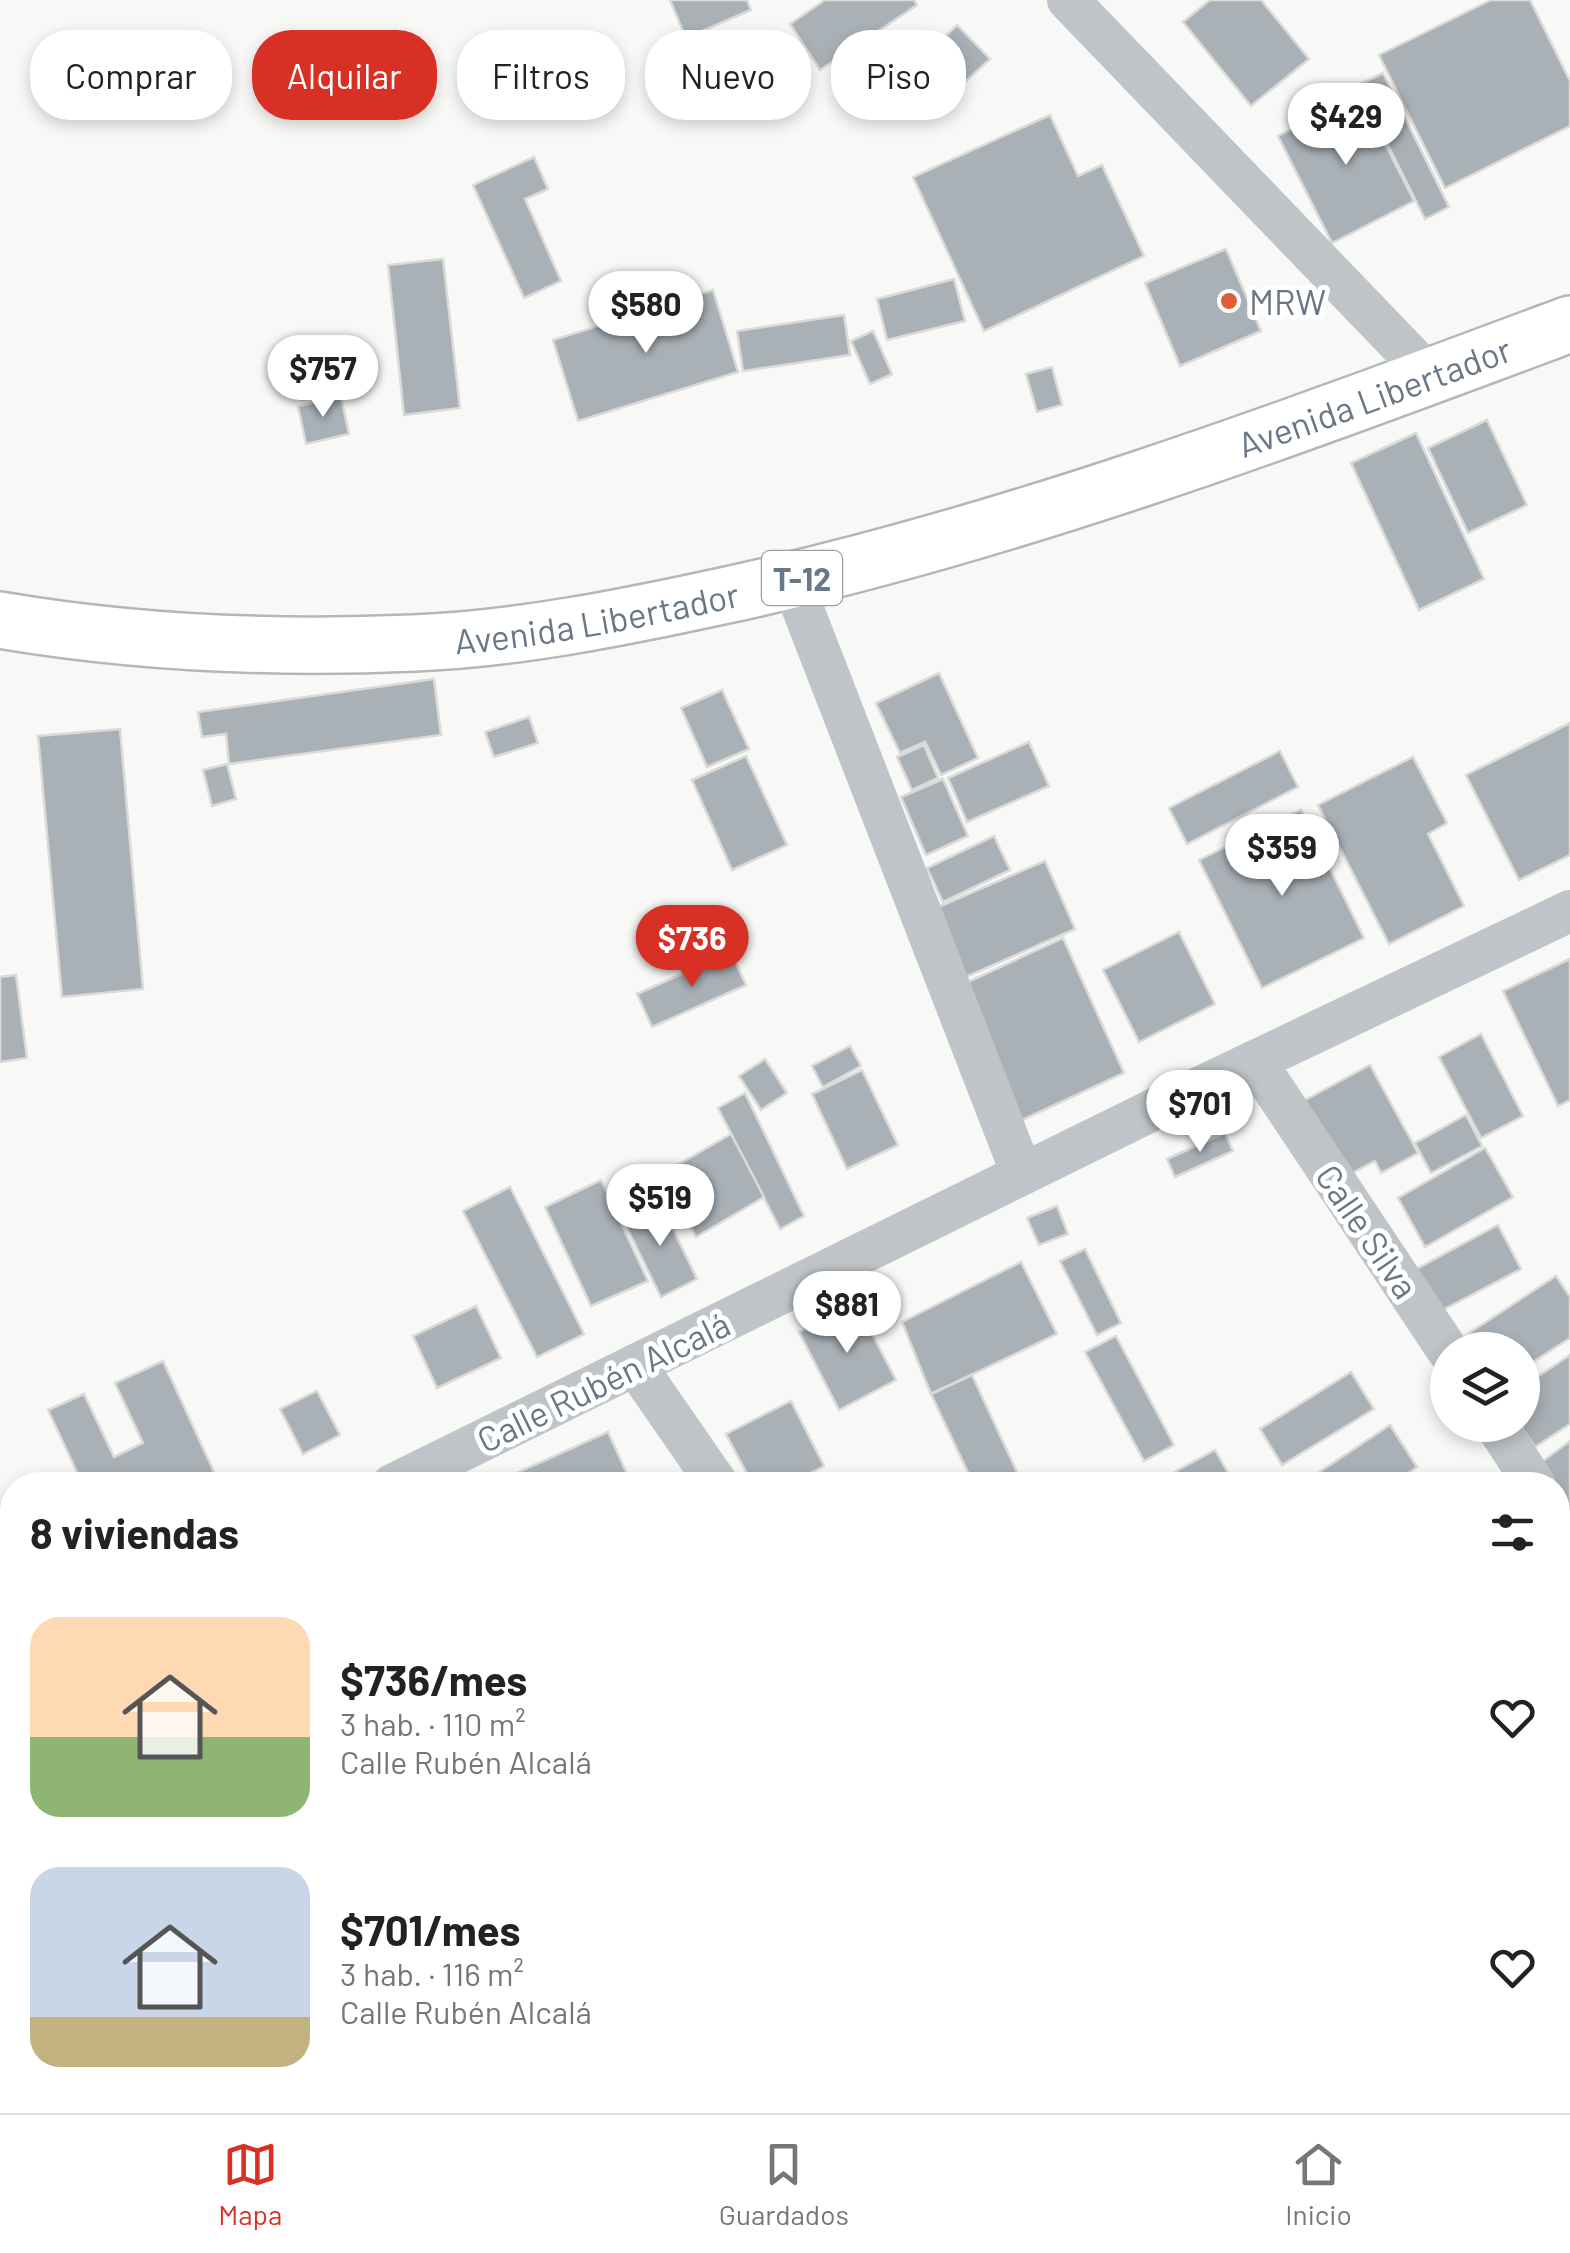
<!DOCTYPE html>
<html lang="es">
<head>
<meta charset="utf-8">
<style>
	body { margin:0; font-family:Barlow,sans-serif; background:#f6f6f6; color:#222; height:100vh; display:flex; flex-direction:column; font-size:38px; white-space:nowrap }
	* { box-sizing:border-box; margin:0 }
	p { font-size:32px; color:#767676 }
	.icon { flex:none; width:55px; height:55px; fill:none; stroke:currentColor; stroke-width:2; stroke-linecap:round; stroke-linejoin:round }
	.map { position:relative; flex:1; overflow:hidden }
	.panel { position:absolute; left:0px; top:1472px; width:1570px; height:642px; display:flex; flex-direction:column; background:#fff; border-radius:40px 40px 0 0; box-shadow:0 5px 15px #0003 }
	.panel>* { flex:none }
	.guide { position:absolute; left:30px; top:30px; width:1000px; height:90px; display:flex; gap:20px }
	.controls { position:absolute; left:1430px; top:1332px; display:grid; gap:20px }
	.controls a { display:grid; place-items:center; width:110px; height:110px; border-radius:50%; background:#fff; box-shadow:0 5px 15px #0003; font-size:50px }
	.price { position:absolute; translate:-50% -85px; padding:0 22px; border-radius:35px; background:#fff; color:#222; font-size:32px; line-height:65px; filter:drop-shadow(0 2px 5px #0008) }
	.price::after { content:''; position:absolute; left:50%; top:60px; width:30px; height:22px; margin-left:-15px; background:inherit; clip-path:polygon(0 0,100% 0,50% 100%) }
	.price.selected { background:#d93025; color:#fff }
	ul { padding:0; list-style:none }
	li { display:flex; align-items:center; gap:30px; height:250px; padding:0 30px }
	li span { display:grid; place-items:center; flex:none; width:280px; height:200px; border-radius:30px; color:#555 }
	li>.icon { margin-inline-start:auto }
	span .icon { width:120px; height:120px; fill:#fffc; stroke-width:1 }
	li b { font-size:42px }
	h2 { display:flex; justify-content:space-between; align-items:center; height:120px; padding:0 30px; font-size:42px }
	.pill { padding:0 35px; border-radius:40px; background:#fff; box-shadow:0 5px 15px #0003; font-size:35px; line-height:90px }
	.pill.selected { background:#d93025; color:#fff }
	.tabs { display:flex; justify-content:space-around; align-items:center; height:140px; border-top:2px solid #e0e0e0; background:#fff; font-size:28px; color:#767676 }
	.tabs a { display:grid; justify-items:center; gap:5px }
	.tabs .selected { color:#d93025 }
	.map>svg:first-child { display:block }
</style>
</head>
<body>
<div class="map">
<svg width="1570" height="2113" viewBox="0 0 1570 2113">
	<rect width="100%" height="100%" fill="#f8f9f6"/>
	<g fill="#a9b1b7" stroke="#dadad8" stroke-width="2.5">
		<polygon points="670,0 747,0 751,10 686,38"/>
		<polygon points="825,0 914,0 917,5 820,70 790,24"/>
		<polygon points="1210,0 1261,0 1309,59 1251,106 1183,22"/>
		<polygon points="1491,0 1530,0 1570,81 1570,126 1445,188 1379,55"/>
		<polygon points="957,25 990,59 938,107 906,74"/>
		<polygon points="1383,73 1449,207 1425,219 1358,85"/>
		<polygon points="1360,94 1414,201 1332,243 1278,136"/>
		<polygon points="1050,115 1078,176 1102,165 1144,256 984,331 913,177"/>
		<polygon points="534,157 548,189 525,199 561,281 524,298 473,185"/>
		<polygon points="1226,249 1261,331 1180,366 1145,283"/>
		<polygon points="443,259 460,408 404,415 388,265"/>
		<polygon points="954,279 965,321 887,340 877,299"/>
		<polygon points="713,290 738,372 578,421 553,340"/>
		<polygon points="844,315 850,355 743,371 737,331"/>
		<polygon points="873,331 892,374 870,384 851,341"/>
		<polygon points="334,353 342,392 301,400 293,361"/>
		<polygon points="1052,367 1062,405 1037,412 1026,374"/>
		<polygon points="341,397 349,434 306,444 298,406"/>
		<polygon points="1487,420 1527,505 1468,533 1428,448"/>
		<polygon points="1416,433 1484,579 1419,610 1351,463"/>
		<polygon points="939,673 978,758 941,775 925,742 900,753 876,703"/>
		<polygon points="434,679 441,735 229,764 226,734 202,737 198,712"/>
		<polygon points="722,690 749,749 707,767 681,708"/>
		<polygon points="529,717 538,743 494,757 485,732"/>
		<polygon points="1570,723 1570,855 1519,880 1466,775"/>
		<polygon points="120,729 143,989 62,997 38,736"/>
		<polygon points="1029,742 1049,786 967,822 948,778"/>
		<polygon points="924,745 938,778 912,790 897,757"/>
		<polygon points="1280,751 1298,787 1187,844 1169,808"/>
		<polygon points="746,756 787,845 732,870 692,780"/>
		<polygon points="1413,757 1447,823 1428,834 1464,906 1389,944 1318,805"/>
		<polygon points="227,764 236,799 212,806 203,770"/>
		<polygon points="943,779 968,836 926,855 901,797"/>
		<polygon points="1301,810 1364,938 1262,988 1199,860"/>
		<polygon points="994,836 1010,870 943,902 927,868"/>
		<polygon points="1045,861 1075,929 959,980 929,911"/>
		<polygon points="1179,932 1215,1004 1139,1042 1103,970"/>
		<polygon points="1063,938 1124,1073 1020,1121 957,987"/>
		<polygon points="731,952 746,985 652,1027 637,994"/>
		<polygon points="1570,959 1570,1100 1558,1106 1503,991"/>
		<polygon points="16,975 27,1058 0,1062 0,977"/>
		<polygon points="1481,1034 1523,1116 1481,1138 1439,1057"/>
		<polygon points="850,1046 861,1066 823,1087 812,1066"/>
		<polygon points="765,1059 787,1093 761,1110 739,1076"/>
		<polygon points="1370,1065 1418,1153 1381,1173 1375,1161 1337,1181 1296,1105"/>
		<polygon points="862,1070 898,1145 847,1169 812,1094"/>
		<polygon points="745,1093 804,1216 780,1229 718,1108"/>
		<polygon points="1466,1115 1482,1146 1431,1173 1415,1143"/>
		<polygon points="1225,1133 1233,1151 1175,1177 1167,1159"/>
		<polygon points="731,1134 764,1197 696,1237 662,1174"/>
		<polygon points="1485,1148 1513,1197 1425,1247 1398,1198"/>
		<polygon points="601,1180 648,1281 591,1306 545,1207"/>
		<polygon points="510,1187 584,1334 537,1357 463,1211"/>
		<polygon points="660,1202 697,1279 661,1297 623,1220"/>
		<polygon points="1057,1206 1068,1234 1039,1245 1027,1218"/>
		<polygon points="1498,1225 1521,1269 1431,1316 1409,1273"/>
		<polygon points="1085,1249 1121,1323 1097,1335 1060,1261"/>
		<polygon points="1021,1262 1057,1334 931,1394 902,1322"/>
		<polygon points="1556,1276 1570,1297 1570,1338 1522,1369 1522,1350 1455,1350 1451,1345"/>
		<polygon points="856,1303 896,1380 839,1410 799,1332"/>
		<polygon points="476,1306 501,1358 437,1388 413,1336"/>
		<polygon points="1116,1336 1174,1445 1144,1461 1085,1352"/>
		<polygon points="1570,1355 1570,1424 1535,1447 1520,1425 1522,1425 1522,1387"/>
		<polygon points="163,1361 220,1485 83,1485 48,1410 84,1394 114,1457 143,1443 115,1383"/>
		<polygon points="1351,1372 1374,1409 1282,1465 1260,1429"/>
		<polygon points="972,1375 1023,1485 974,1485 931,1394"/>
		<polygon points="317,1391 340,1435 303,1454 280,1409"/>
		<polygon points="791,1401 824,1466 787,1485 753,1485 726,1434"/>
		<polygon points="1390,1425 1417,1467 1391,1485 1321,1485 1315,1475"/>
		<polygon points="608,1432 632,1485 490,1485"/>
		<polygon points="1570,1441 1570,1503 1558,1498 1558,1485 1548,1485 1535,1467"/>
		<polygon points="1215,1450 1235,1485 1151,1485"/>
		<polygon points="1563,1684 1570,1696 1570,1809 1558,1786 1558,1687"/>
		<polygon points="12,1764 12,1841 0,1817 0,1771"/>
		<polygon points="1570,1867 1570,1906 1558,1882 1558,1873"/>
		<polygon points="1558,1903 1570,1930 1570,1966 1558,1972"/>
		<polygon points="9,1925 12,1931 12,1993 0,1970 0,1929"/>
		<polygon points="0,1987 12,2011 12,2064 0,2071"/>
		<polygon points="1565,2073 1570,2080 1570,2113 1541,2113 1533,2102 1558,2102 1558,2078"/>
		<polygon points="183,2102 241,2102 249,2113 191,2113"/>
		<polygon points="278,2102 325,2102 331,2113 283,2113"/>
		<polygon points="349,2102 400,2102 384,2113 356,2113"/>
		<polygon points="452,2102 536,2102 542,2113 458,2113"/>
		<polygon points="547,2102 593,2102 597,2112 552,2113"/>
		<polygon points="760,2102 883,2102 890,2113 744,2113"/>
		<polygon points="985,2102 1014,2102 1015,2103 1001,2113 979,2113 976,2109"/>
		<polygon points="1274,2102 1311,2102 1316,2113 1274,2113 1270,2104"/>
		<polygon points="1338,2102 1408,2102 1409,2104 1393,2113 1344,2113"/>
	</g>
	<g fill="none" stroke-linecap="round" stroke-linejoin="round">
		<g stroke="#b3b7bb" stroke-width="60">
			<g id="trunk">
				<path id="s1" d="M 0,620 C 136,643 276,649 414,643 C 517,639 626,617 727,595 C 1016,532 1294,427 1570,324"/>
			</g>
		</g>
		<g stroke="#bfc4c8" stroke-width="42">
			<polyline points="1068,0 1430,376"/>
			<polyline points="792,581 1022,1174"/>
			<polyline points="1255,1061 1448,1351"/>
			<polyline points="635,1365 718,1485"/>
			<polyline points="1496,1425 1535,1485"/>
			<polyline points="392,1485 1169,1102 1570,911"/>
			<polyline points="1558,1519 1570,1538"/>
			<polyline points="1558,1626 1570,1617"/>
			<polyline points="0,1680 12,1674"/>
			<polyline points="1558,2043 1570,2034"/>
			<polyline points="1151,2102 1158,2113"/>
			<polyline points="115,2113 131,2102"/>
			<polyline points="707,2113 722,2102"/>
			<polyline points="1454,2113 1470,2102"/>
		</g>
		<use href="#trunk" stroke="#fff" stroke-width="55"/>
	</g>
	<circle fill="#dc5f33" stroke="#fff" stroke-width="4" cx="1229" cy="301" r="10"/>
	<g text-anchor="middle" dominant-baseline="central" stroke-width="10" stroke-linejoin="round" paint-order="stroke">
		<rect fill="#fff" stroke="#96a0aa" stroke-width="2.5" x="762" y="551" width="80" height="54" rx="8"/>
		<g font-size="32" font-weight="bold" fill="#697886">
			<text x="802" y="578">T-12</text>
		</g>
		<g font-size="35" fill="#697886" stroke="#fff" text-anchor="start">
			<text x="1249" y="301">MRW</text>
		</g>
		<g font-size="35" fill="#697886" stroke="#fff">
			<text stroke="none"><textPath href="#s1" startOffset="1410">Avenida Libertador</textPath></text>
			<text stroke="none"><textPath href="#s1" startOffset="600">Avenida Libertador</textPath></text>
			<text transform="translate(1368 1231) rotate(56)">Calle Silva</text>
			<text transform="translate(603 1381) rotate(-26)">Calle Rubén Alcalá</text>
		</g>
	</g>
</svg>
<div class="controls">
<a><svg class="icon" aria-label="layers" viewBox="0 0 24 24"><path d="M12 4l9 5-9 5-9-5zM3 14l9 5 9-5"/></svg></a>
</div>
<b class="price" style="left:1346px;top:168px">$429</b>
<b class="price" style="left:646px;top:356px">$580</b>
<b class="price" style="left:323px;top:420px">$757</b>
<b class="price" style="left:1282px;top:899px">$359</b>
<b class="price selected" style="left:692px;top:990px">$736</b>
<b class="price" style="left:1200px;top:1155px">$701</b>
<b class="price" style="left:660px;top:1249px">$519</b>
<b class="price" style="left:847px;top:1356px">$881</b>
<div class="guide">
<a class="pill">Comprar</a>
<a class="pill selected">Alquilar</a>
<a class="pill">Filtros</a>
<a class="pill">Nuevo</a>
<a class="pill">Piso</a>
</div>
<section class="panel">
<h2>8 viviendas<svg class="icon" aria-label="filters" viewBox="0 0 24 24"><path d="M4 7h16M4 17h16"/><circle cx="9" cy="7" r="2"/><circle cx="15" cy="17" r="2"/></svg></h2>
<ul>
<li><span style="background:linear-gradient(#ffd9b3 60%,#8fb573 0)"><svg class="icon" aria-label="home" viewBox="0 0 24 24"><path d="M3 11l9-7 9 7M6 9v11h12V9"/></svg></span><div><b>$736/mes</b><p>3 hab. · 110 m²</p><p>Calle Rubén Alcalá</p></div><svg class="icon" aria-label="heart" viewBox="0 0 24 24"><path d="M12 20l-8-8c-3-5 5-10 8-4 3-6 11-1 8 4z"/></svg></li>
<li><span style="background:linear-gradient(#c9d6e8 75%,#c2b280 0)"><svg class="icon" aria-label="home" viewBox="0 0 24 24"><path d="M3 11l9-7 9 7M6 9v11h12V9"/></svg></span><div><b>$701/mes</b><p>3 hab. · 116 m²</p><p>Calle Rubén Alcalá</p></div><svg class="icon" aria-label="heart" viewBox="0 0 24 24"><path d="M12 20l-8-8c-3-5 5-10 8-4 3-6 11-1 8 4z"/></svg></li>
</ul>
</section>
</div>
<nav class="tabs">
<a class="selected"><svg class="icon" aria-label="map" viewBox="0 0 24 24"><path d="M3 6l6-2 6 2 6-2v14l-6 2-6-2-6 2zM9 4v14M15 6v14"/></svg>Mapa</a>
<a><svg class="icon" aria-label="saved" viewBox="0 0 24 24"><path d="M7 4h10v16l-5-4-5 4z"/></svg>Guardados</a>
<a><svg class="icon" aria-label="home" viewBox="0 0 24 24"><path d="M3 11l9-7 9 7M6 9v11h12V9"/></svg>Inicio</a>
</nav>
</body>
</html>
